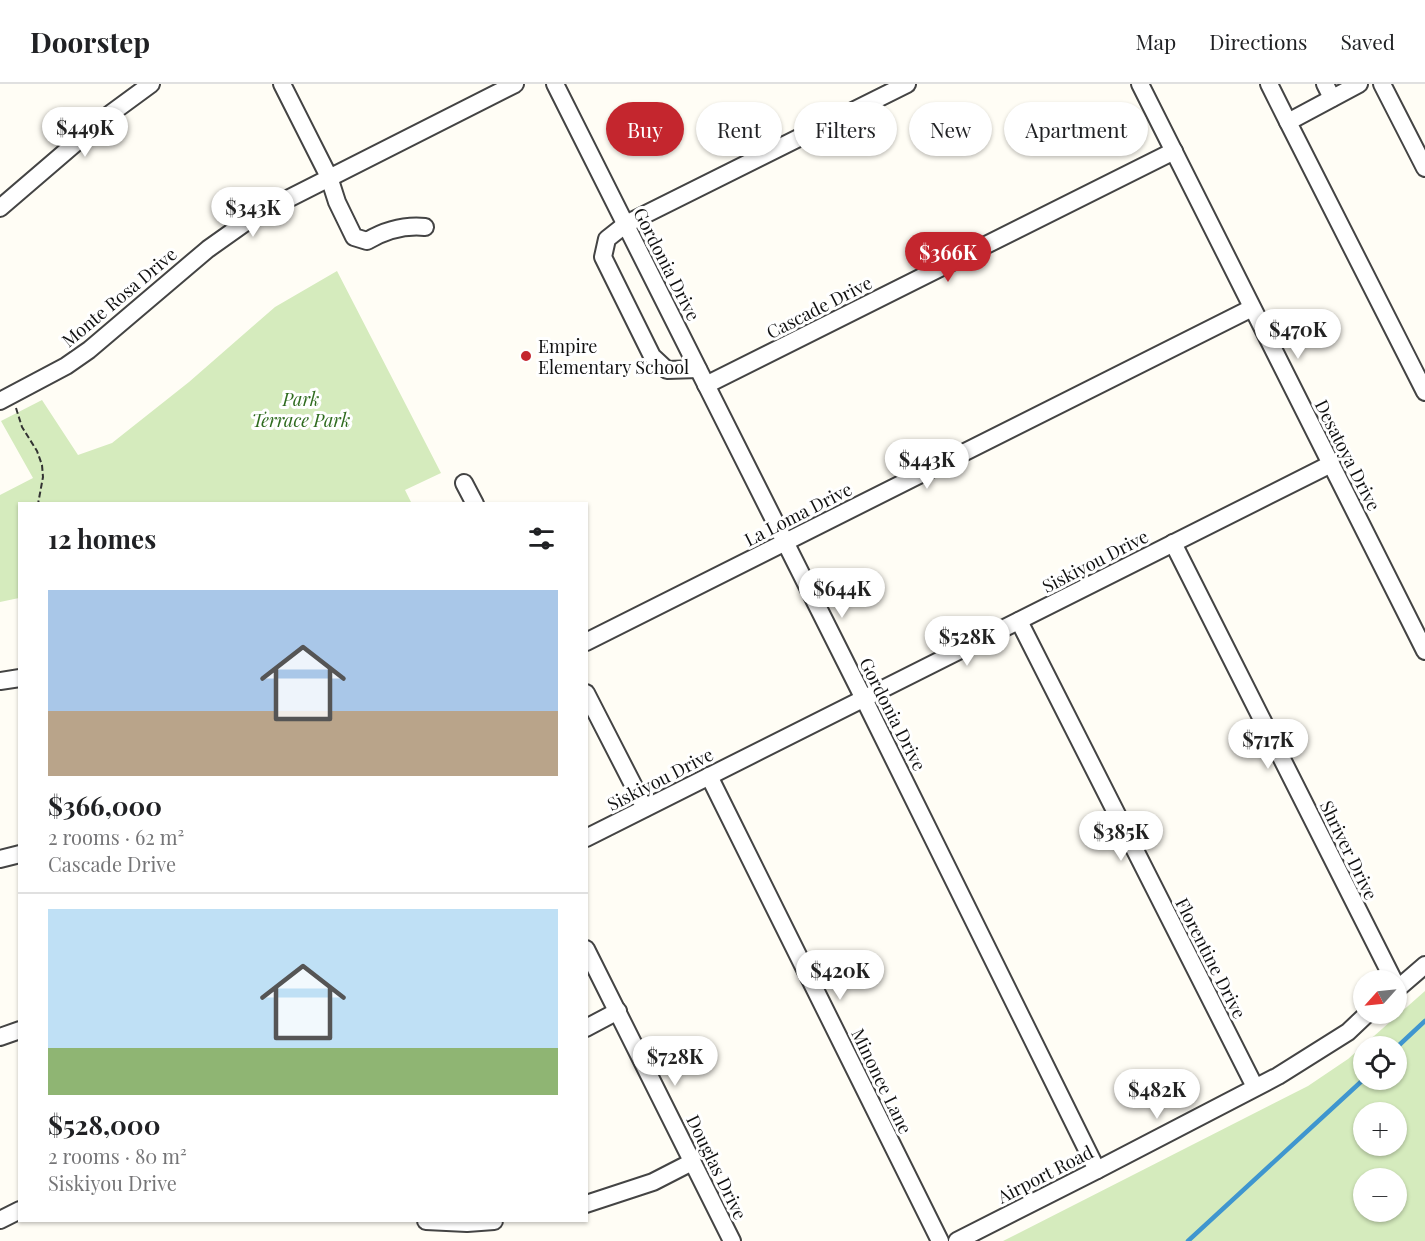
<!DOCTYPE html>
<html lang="en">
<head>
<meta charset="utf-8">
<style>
	body { margin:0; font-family:"Playfair Display",serif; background:#f2f2f2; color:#202124; height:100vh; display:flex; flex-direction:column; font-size:22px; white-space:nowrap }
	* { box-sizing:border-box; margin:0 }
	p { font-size:20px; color:#757577 }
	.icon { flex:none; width:33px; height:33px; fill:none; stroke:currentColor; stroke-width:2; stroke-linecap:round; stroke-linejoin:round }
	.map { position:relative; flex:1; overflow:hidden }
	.sheet { position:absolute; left:18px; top:418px; width:570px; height:720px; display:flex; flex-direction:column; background:#fff; border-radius:0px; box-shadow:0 2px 4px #0004 }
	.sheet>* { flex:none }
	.hud { position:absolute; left:606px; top:18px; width:570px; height:54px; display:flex; gap:12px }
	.needle { width:39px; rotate:243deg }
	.buttons { position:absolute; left:1353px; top:886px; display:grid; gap:12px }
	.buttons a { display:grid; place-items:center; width:54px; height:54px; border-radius:50%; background:#fff; box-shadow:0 2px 4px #0004; font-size:30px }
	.price { position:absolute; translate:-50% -51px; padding:0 14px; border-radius:21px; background:#fff; color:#222; font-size:20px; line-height:39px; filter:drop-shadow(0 2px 3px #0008) }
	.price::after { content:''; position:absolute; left:50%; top:36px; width:18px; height:14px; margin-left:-9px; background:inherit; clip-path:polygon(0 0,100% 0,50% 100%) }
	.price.current { background:#c4262e; color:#fff }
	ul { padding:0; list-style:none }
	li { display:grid; align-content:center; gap:12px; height:318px; padding:0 30px }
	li+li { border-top:2px solid #e0e0e0 }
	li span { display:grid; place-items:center; height:186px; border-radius:0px; color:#555 }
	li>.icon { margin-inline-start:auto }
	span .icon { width:108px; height:108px; fill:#fffc; stroke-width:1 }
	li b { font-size:26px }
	h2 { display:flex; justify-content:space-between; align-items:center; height:72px; padding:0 30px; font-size:26px }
	.chip { padding:0 21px; border-radius:27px; background:#fff; box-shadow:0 2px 4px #0004; font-size:21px; line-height:54px }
	.chip.current { background:#c4262e; color:#fff }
	header { display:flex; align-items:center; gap:36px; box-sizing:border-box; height:84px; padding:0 30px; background:#fff; border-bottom:2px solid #e0e0e0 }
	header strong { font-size:28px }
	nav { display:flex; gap:33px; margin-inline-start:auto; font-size:21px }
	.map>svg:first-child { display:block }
</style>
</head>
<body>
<header>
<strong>Doorstep</strong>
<nav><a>Map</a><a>Directions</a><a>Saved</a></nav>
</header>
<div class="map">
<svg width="1425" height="1157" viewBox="0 0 1425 1157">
	<rect width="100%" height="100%" fill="#fffdf5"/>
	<g fill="#d5ebbd" fill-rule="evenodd">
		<polygon points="337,187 441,389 405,406 412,420 20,420 19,514 0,518 0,411 33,394 1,337 42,316 78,371 112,359 189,298 275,223"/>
		<path d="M 1425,907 L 1425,1157 L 1003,1157 L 1308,1002 L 1348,975 ZM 1364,963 L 1396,963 L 1396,996 L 1364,996 ZM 1364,1029 L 1396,1029 L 1396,1062 L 1364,1062 ZM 1364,1095 L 1396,1095 L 1396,1128 L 1364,1128 Z"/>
	</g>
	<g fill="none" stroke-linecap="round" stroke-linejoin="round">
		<g stroke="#3f96cf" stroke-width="4.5">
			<polyline points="1396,964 1425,937"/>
			<polyline points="1188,1157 1364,995"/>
		</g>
		<g stroke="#444" stroke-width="20">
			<g id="minor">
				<path d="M 282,0 L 329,93 L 337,118 L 354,153 L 367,157 C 384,147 405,141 425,143"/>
				<polyline points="555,0 864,615 1097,1086"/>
				<polyline points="1140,0 1425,567"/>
				<polyline points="1269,0 1288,38"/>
				<polyline points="1325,0 1332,14"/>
				<polyline points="1359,0 1288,38 1425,308"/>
				<polyline points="1382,0 1425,84"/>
				<polyline points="0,124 106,33 151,0"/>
				<polyline points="698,285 667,286 652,272 603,173 607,155 626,140 907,0"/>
				<polyline points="706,301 1174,67"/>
				<polyline points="0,317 66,282 89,266 208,165 256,131 515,0"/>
				<polyline points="464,399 475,420"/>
				<polyline points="1173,459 1394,897"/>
				<polyline points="1019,537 1255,1003"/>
				<polyline points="586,558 1252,224"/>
				<polyline points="0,597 20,594"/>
				<polyline points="586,609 645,724"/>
				<polyline points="709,692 940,1157"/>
				<polyline points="586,754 1331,380"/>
				<polyline points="0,775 20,770"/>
				<polyline points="586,865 732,1157"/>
				<polyline points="1396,906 1425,881"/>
				<polyline points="586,944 618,927"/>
				<polyline points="0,953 20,946"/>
				<polyline points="586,1120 653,1098 692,1078"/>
				<polyline points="0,1136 20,1126"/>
				<polyline points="426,1137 467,1139 494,1137"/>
				<polyline points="957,1157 1097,1086 1278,992 1348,948 1367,930"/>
			</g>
		</g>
		<polyline stroke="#333" stroke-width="2" stroke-dasharray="6 3" stroke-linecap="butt" points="16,324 22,343 37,367 42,381 43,393 38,420"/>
		<use href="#minor" stroke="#fff" stroke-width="16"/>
	</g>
	<circle fill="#c4262e" stroke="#fff" stroke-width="2" cx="526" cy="272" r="6"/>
	<g text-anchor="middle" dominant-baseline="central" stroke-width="6" stroke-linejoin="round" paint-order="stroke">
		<g font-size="18" fill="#111" stroke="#fff">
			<text transform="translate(667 180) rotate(63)">Gordonia Drive</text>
			<text transform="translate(119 213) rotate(-40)">Monte Rosa Drive</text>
			<text transform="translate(819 223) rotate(-27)">Cascade Drive</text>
			<text transform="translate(1348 371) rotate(63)">Desatoya Drive</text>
			<text transform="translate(798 430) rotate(-27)">La Loma Drive</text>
			<text transform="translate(1095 477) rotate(-27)">Siskiyou Drive</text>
			<text transform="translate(893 630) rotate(63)">Gordonia Drive</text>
			<text transform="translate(660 695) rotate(-27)">Siskiyou Drive</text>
			<text transform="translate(1349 766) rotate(64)">Shriver Drive</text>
			<text transform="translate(1211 874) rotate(63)">Florentine Drive</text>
			<text transform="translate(882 997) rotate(64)">Minonee Lane</text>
			<text transform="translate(717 1083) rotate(64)">Douglas Drive</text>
			<text transform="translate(1045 1090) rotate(-27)">Airport Road</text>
		</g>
		<g font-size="18" fill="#111" stroke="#fff" text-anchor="start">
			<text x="538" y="262">Empire<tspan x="538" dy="21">Elementary School</tspan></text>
		</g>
		<g font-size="18" font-style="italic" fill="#2f6b1f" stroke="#fff">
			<text x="301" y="315">Park<tspan x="301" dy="21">Terrace Park</tspan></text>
		</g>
	</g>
</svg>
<div class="buttons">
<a><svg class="needle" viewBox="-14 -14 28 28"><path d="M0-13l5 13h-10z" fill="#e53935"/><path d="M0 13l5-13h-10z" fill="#757577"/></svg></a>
<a><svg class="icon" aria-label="locate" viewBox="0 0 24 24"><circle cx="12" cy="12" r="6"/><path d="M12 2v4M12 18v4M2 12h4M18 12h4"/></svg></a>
<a>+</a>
<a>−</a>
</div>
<b class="price" style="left:85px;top:74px">$449K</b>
<b class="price" style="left:253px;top:154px">$343K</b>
<b class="price current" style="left:948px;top:199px">$366K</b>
<b class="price" style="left:1298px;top:276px">$470K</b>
<b class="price" style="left:927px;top:406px">$443K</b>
<b class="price" style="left:842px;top:535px">$644K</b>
<b class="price" style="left:967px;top:583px">$528K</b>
<b class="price" style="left:1268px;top:686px">$717K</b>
<b class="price" style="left:1121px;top:778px">$385K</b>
<b class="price" style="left:840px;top:917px">$420K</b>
<b class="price" style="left:675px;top:1003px">$728K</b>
<b class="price" style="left:1157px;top:1036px">$482K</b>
<div class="hud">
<a class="chip current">Buy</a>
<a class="chip">Rent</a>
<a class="chip">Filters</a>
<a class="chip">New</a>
<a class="chip">Apartment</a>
</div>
<section class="sheet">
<h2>12 homes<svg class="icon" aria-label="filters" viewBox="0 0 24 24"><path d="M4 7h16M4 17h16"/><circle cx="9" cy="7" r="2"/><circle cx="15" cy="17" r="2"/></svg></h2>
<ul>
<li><span style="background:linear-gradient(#a9c7e8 65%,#b9a48a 0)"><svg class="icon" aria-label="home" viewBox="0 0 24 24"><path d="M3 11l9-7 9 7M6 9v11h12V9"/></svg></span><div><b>$366,000</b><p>2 rooms · 62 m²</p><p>Cascade Drive</p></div></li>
<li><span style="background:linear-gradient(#bfe0f5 75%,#8fb573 0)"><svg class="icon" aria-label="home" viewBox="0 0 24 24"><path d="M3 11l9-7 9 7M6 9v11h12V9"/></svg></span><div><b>$528,000</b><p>2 rooms · 80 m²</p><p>Siskiyou Drive</p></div></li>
</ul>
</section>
</div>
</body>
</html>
